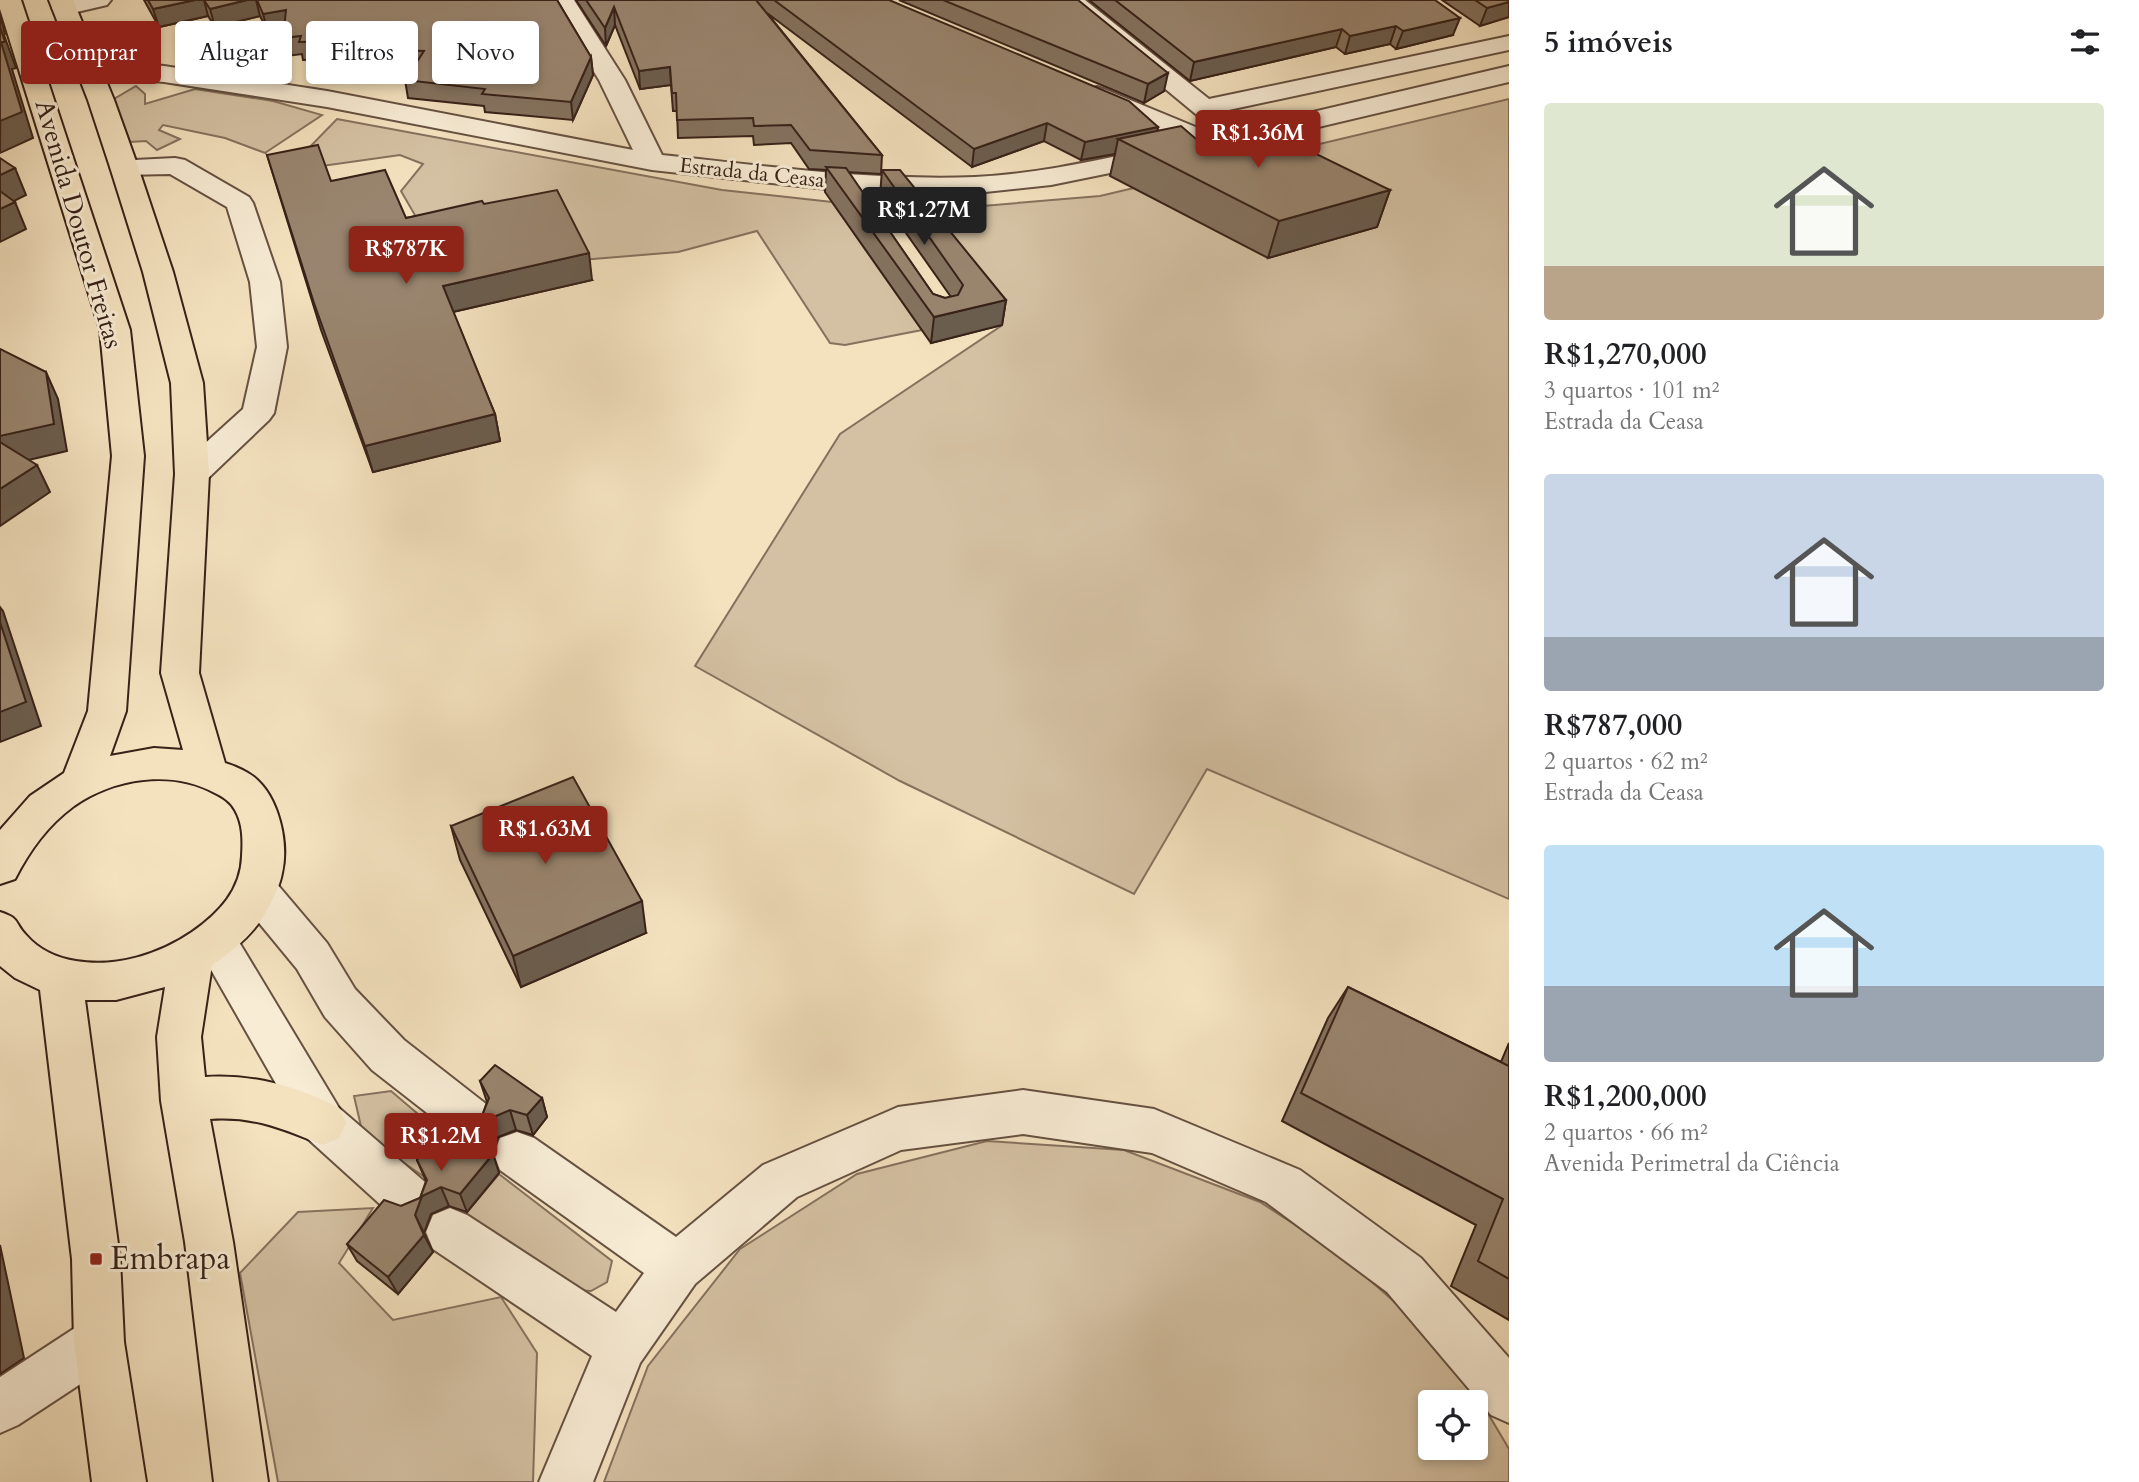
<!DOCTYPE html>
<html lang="pt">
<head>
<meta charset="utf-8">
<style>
	body { margin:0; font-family:Cardo,serif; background:#f6f6f6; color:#202124; height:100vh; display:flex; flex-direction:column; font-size:26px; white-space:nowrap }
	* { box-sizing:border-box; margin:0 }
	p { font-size:23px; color:#757577 }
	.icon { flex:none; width:38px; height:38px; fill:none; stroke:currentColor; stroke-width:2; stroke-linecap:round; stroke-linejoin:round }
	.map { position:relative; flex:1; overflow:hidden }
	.details { display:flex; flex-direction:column; background:#fff; width:630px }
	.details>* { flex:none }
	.top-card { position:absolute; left:21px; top:21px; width:665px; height:63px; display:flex; gap:14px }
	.controls { position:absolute; left:1418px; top:1390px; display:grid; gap:14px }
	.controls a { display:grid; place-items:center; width:70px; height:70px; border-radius:7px; background:#fff; box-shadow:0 4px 10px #0003; font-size:35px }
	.price { position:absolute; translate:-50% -60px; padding:0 16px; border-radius:7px; background:#8f2418; color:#fff; font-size:23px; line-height:46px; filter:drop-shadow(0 2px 4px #0008) }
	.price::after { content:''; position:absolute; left:50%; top:42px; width:21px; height:16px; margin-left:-10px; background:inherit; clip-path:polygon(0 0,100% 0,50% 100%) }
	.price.active { background:#222; color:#fff }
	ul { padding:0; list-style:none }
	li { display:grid; align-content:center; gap:14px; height:371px; padding:0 35px }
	li span { display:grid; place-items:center; height:217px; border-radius:7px; color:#555 }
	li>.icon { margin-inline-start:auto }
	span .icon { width:126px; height:126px; fill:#fffc; stroke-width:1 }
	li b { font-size:30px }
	h2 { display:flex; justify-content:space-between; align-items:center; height:84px; padding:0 35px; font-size:30px }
	.pill { padding:0 24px; border-radius:7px; background:#fff; box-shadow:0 4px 10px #0003; font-size:24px; line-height:63px }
	.pill.active { background:#8f2418; color:#fff }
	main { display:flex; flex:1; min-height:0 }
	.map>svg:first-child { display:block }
</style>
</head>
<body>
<main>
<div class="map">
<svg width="1509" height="1482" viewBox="0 0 1509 1482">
	<rect width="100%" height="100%" fill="#f4e2bf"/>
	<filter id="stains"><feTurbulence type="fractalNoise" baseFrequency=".00286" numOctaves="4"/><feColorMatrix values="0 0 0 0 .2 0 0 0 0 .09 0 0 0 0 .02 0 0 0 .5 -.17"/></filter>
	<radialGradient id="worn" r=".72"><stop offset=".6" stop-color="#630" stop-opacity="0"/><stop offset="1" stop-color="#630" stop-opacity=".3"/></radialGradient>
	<g fill="#d4c1a3" stroke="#86715e" stroke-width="2" fill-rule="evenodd">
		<polygon points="136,86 145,94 145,104 195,89 273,101 322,115 265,153 225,138 163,125 159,130 180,139 157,150 146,141 130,142 114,99"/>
		<polygon points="1509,99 1509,899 1207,769 1134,894 900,781 695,666 840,434 1001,326 911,212 1100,196"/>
		<polygon points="337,119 722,190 832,202 922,330 845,345 830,343 757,231 678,252 581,260 416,217 401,191 423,164 400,155 322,166 301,156"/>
		<polygon points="391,1091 452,1143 426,1178 363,1135 354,1096"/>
		<path d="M 987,1141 L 1124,1150 L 1260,1202 L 1339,1253 L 1414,1319 L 1480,1400 L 1509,1449 L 1509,1482 L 604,1482 L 648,1366 L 740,1249 L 857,1174 ZM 1430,1402 L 1475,1402 L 1475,1447 L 1430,1447 Z"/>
		<polygon points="499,1174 612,1261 607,1282 591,1291 571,1290 462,1218"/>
		<polygon points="373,1208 339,1263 393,1320 501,1297 537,1353 533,1482 278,1482 240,1273 298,1212"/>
	</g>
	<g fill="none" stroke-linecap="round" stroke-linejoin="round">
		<g stroke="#665142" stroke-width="4">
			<g id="minor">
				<polygon points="111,0 107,5 64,15 56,13 52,8 56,3 68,0"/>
				<path d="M 550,0 L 574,0 L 625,80 L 662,155 C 766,166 870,181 975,177 C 1039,174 1102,159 1164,146 L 1173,148 L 1177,154 L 1173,160 L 1164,162 L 1051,185 L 976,193 L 855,192 L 652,170 L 327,107 L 164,82 L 87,75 L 35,84 L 26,81 L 22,76 L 26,71 L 87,59 L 164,66 L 327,91 L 633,150 L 599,80 Z"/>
				<polygon points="1058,0 1085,0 1209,99 1509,36 1509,50 1224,111 1237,124 1233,130 1224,132 1215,130"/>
				<polygon points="1509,66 1509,82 1213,152 1088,100 1084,95 1088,90 1097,87 1106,90 1215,135"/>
				<polygon points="175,158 185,160 249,197 253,203 280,282 287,347 274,413 269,420 204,482 192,485 180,482 175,474 180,466 243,409 257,347 250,282 227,207 170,174 124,175 114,173 110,167 114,161"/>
				<polygon points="256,871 271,877 327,943 355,989 404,1040 486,1104 493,1119 486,1134 470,1141 454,1134 372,1070 325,1017 297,969 241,901 235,889 241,877"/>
				<polygon points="215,922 230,927 339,1108 426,1183 433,1199 426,1215 409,1222 392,1215 307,1138 194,940 200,927"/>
				<polygon points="1023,1090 1154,1109 1300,1170 1421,1258 1509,1358 1509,1423 1491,1415 1387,1292 1266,1202 1152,1153 1023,1134 901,1150 797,1197 695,1284 640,1363 593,1482 539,1482 592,1356 433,1249 426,1232 433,1215 450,1208 467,1215 616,1312 644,1273 500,1170 494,1154 500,1138 517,1132 534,1138 676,1237 763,1165 882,1114 898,1107"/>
				<polygon points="99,1317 117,1324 124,1342 117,1360 18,1425 0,1433 0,1377 81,1324"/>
			</g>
		</g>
		<g stroke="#372118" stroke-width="4">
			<path id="major" d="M 0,0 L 21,0 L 130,330 L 144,456 L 126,711 L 110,756 L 154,748 L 183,750 L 161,673 L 175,474 L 171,383 L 143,272 L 110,167 L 88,100 L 49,0 L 73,0 L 114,100 L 138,167 L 173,272 L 203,383 L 209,474 L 199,673 L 225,763 C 235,766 246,771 254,777 C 279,797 289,843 282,873 C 280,886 270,905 263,917 C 250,937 231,952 212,965 L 201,1037 L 205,1077 C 254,1074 296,1086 339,1108 L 346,1123 L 339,1138 L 323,1145 C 283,1129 255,1116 210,1119 L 233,1242 L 268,1482 L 214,1482 L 185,1242 L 161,1101 L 157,1037 L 165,987 L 116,1000 L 85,1000 L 120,1259 L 124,1342 L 146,1482 L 92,1482 L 74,1342 L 72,1259 L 40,990 L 15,978 L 0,966 L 0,912 C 21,919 13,921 26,935 C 39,950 57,958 76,961 C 116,968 160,954 192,932 C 219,913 241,890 242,856 C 243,840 243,824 235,810 C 230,801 223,797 215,793 C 171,769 114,778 74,806 C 47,826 30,850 15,879 L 0,884 L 0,830 L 30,796 L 64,773 L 88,711 L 112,456 L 100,330 L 0,9 Z"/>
		</g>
		<use href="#minor" fill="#f8ecd5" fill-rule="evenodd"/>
		<use href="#major" fill="#f4e2bf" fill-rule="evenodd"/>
	</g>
	<g fill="#84725f" stroke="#372118" stroke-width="2">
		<polygon points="144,0 557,0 591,57 593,75 573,120 485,112 484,106 408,98 405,80 413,68 354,67 352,59 303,60 302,54 287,56 283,38 284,29 268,32 260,16 215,27 208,16 159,27"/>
		<polygon points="576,0 889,0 1158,127 1157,131 1196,139 1390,190 1377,227 1268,258 1110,176 1115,154 1081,160 1044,141 972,167 767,13 882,155 881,174 848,172 933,294 945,298 951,297 880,196 882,170 1006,300 1002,325 931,343 825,192 826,170 809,169 791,143 754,145 753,136 678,138 677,111 673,111 671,85 640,89 615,25 606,46"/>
		<polygon points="899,0 1078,0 1164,91 1144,103"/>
		<polygon points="1089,0 1435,0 1453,35 1396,49 1390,44 1345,54 1336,47 1190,81"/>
		<polygon points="1442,0 1509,0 1509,17 1480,26"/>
		<polygon points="267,155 331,181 406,218 484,204 592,280 453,312 495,414 500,441 373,472 321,330"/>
		<polygon points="451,826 646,933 521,987 460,860"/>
		<polygon points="1348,987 1501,1062 1509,1043 1509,1320 1451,1286 1476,1225 1282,1121 1328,1018"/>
		<polygon points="480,1081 542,1098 547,1117 533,1135 516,1130 498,1137 492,1153 499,1173 467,1212 449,1206 431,1214 424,1233 433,1252 398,1294 357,1261 347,1244 401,1206 420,1198 426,1181 417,1160 464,1124 482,1116 487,1102"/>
	</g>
	<g fill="#6b5d4e" stroke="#372118" stroke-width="2">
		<polygon points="195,0 204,0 208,16 159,27 153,9"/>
		<polygon points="247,0 256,0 260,16 215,27 210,9"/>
		<polygon points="1509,2 1509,17 1480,26 1487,8"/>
		<polygon points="614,7 615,25 606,46 605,28"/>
		<polygon points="286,10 290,28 268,32 263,14"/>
		<polygon points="0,15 5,34 4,35 16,68 12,69 33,138 0,153 1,42 0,36"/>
		<polygon points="1460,18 1453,35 1396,49 1403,31"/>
		<polygon points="1396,26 1390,44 1345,54 1350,36"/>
		<polygon points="1342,29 1336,47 1190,81 1194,62"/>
		<polygon points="591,57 593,75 573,120 571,102"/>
		<polygon points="670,67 671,85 640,89 639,71"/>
		<polygon points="1168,73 1164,91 1144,103 1148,84"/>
		<polygon points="1047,123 1044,141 972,167 974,149"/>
		<polygon points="1158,127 1154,146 1118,139 1115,154 1081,160 1085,142"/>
		<polygon points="15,168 26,195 0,208 0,175"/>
		<polygon points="1390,190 1377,227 1268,258 1279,221"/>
		<polygon points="15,202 26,229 0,242 0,209"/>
		<polygon points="589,253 592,280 448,313 443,286"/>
		<polygon points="1006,300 1002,325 931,343 934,317"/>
		<polygon points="46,372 58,399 67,451 7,465 0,450 0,436"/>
		<polygon points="495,414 500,441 373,472 365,446"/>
		<polygon points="37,465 50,492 0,526 0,489"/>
		<polygon points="0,607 3,611 41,726 0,742"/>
		<polygon points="642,901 646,933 521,987 513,956"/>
		<polygon points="542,1098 547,1117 533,1135 527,1115"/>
		<polygon points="510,1110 516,1130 498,1137 492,1155 485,1136 491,1118"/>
		<polygon points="493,1154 499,1173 467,1212 460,1194"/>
		<polygon points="441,1187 449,1206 431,1214 424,1233 415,1215 422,1196"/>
		<polygon points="424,1235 433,1252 398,1294 388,1277"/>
		<polygon points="0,1245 24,1358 0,1374"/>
	</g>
	<g fill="#99856f" stroke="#372118" stroke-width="2">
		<polygon points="148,0 195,0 153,9"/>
		<polygon points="204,0 247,0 210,9"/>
		<polygon points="257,0 557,0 591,57 571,102 482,94 485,89 405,80 424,51 350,49 353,41 299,42 301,36 283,38 286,10 263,14"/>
		<polygon points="586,0 756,0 882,155 810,150 791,125 754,126 753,118 677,120 676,93 672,93 670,67 639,71 614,7 605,28"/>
		<polygon points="774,0 889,0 1129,101 1158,127 1085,142 1047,123 974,149"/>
		<polygon points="943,0 1078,0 1168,73 1148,84"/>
		<polygon points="1115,0 1435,0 1460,18 1403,31 1396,26 1350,36 1342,29 1194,62"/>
		<polygon points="1475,0 1509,0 1509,2 1487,8"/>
		<polygon points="0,27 5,42 1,42 22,112 0,121"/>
		<polygon points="1257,125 1390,190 1279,221 1118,139 1181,126 1196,139"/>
		<polygon points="318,145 331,181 385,170 406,218 482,201 484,204 557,190 589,253 443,286 495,414 365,446 314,303 267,155"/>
		<polygon points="0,158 15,168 0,175"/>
		<polygon points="826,167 846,168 933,294 945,298 958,295 963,285 882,170 900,170 1006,300 934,317"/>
		<polygon points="0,191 15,202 0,209"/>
		<polygon points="0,349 46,372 54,424 0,436"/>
		<polygon points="0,442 37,465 0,489"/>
		<polygon points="0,622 26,702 0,712"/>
		<polygon points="573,777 642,901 513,956 451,826"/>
		<polygon points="1348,987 1509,1066 1509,1279 1478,1261 1503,1199 1301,1093"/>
		<polygon points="495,1065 542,1098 527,1115 510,1110 491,1118 485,1136 493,1154 460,1194 441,1187 422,1196 415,1215 424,1235 388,1277 347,1244 384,1200 401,1206 420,1198 427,1180 417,1160 449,1118 464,1124 482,1116 489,1098 480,1081"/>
	</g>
	<rect fill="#8f2418" stroke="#f8ecd5" stroke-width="2.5" x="89" y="1252" width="14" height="14" rx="3.5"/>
	<g text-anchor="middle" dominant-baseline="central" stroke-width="6" stroke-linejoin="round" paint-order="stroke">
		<g font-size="21" fill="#372118" stroke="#f8ecd5">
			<text transform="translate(752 173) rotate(6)">Estrada da Ceasa</text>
		</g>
		<g font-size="26" fill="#372118" stroke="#f8ecd5">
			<text transform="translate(79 224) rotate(74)">Avenida Doutor Freitas</text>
		</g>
		<g font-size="32" fill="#372118" stroke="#f8ecd5" text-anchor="start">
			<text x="110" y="1259">Embrapa</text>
		</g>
	</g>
	<rect width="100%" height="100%" filter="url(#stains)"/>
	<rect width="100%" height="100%" fill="url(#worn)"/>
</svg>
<div class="controls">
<a><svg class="icon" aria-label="locate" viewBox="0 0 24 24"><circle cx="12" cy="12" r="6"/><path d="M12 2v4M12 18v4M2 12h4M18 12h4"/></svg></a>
</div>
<b class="price" style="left:1258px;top:170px">R$1.36M</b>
<b class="price active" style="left:924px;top:247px">R$1.27M</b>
<b class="price" style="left:406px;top:286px">R$787K</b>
<b class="price" style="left:545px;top:866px">R$1.63M</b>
<b class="price" style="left:441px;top:1173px">R$1.2M</b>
<div class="top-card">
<a class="pill active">Comprar</a>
<a class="pill">Alugar</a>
<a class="pill">Filtros</a>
<a class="pill">Novo</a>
</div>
</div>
<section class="details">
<h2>5 imóveis<svg class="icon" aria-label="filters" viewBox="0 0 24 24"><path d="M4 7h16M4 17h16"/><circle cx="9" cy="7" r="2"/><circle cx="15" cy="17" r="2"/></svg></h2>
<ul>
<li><span style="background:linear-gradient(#dfe7d0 75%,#b9a48a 0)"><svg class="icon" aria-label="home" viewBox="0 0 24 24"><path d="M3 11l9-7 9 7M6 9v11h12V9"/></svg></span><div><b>R$1,270,000</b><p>3 quartos · 101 m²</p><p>Estrada da Ceasa</p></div></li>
<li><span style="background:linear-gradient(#c9d6e8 75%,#9aa5b1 0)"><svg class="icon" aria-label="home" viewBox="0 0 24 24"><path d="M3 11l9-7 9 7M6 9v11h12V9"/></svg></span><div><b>R$787,000</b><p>2 quartos · 62 m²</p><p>Estrada da Ceasa</p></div></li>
<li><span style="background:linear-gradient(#bfe0f5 65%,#9aa5b1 0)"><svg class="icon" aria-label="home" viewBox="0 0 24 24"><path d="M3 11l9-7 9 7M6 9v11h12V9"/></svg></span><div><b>R$1,200,000</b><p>2 quartos · 66 m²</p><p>Avenida Perimetral da Ciência</p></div></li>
</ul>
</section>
</main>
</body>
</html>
